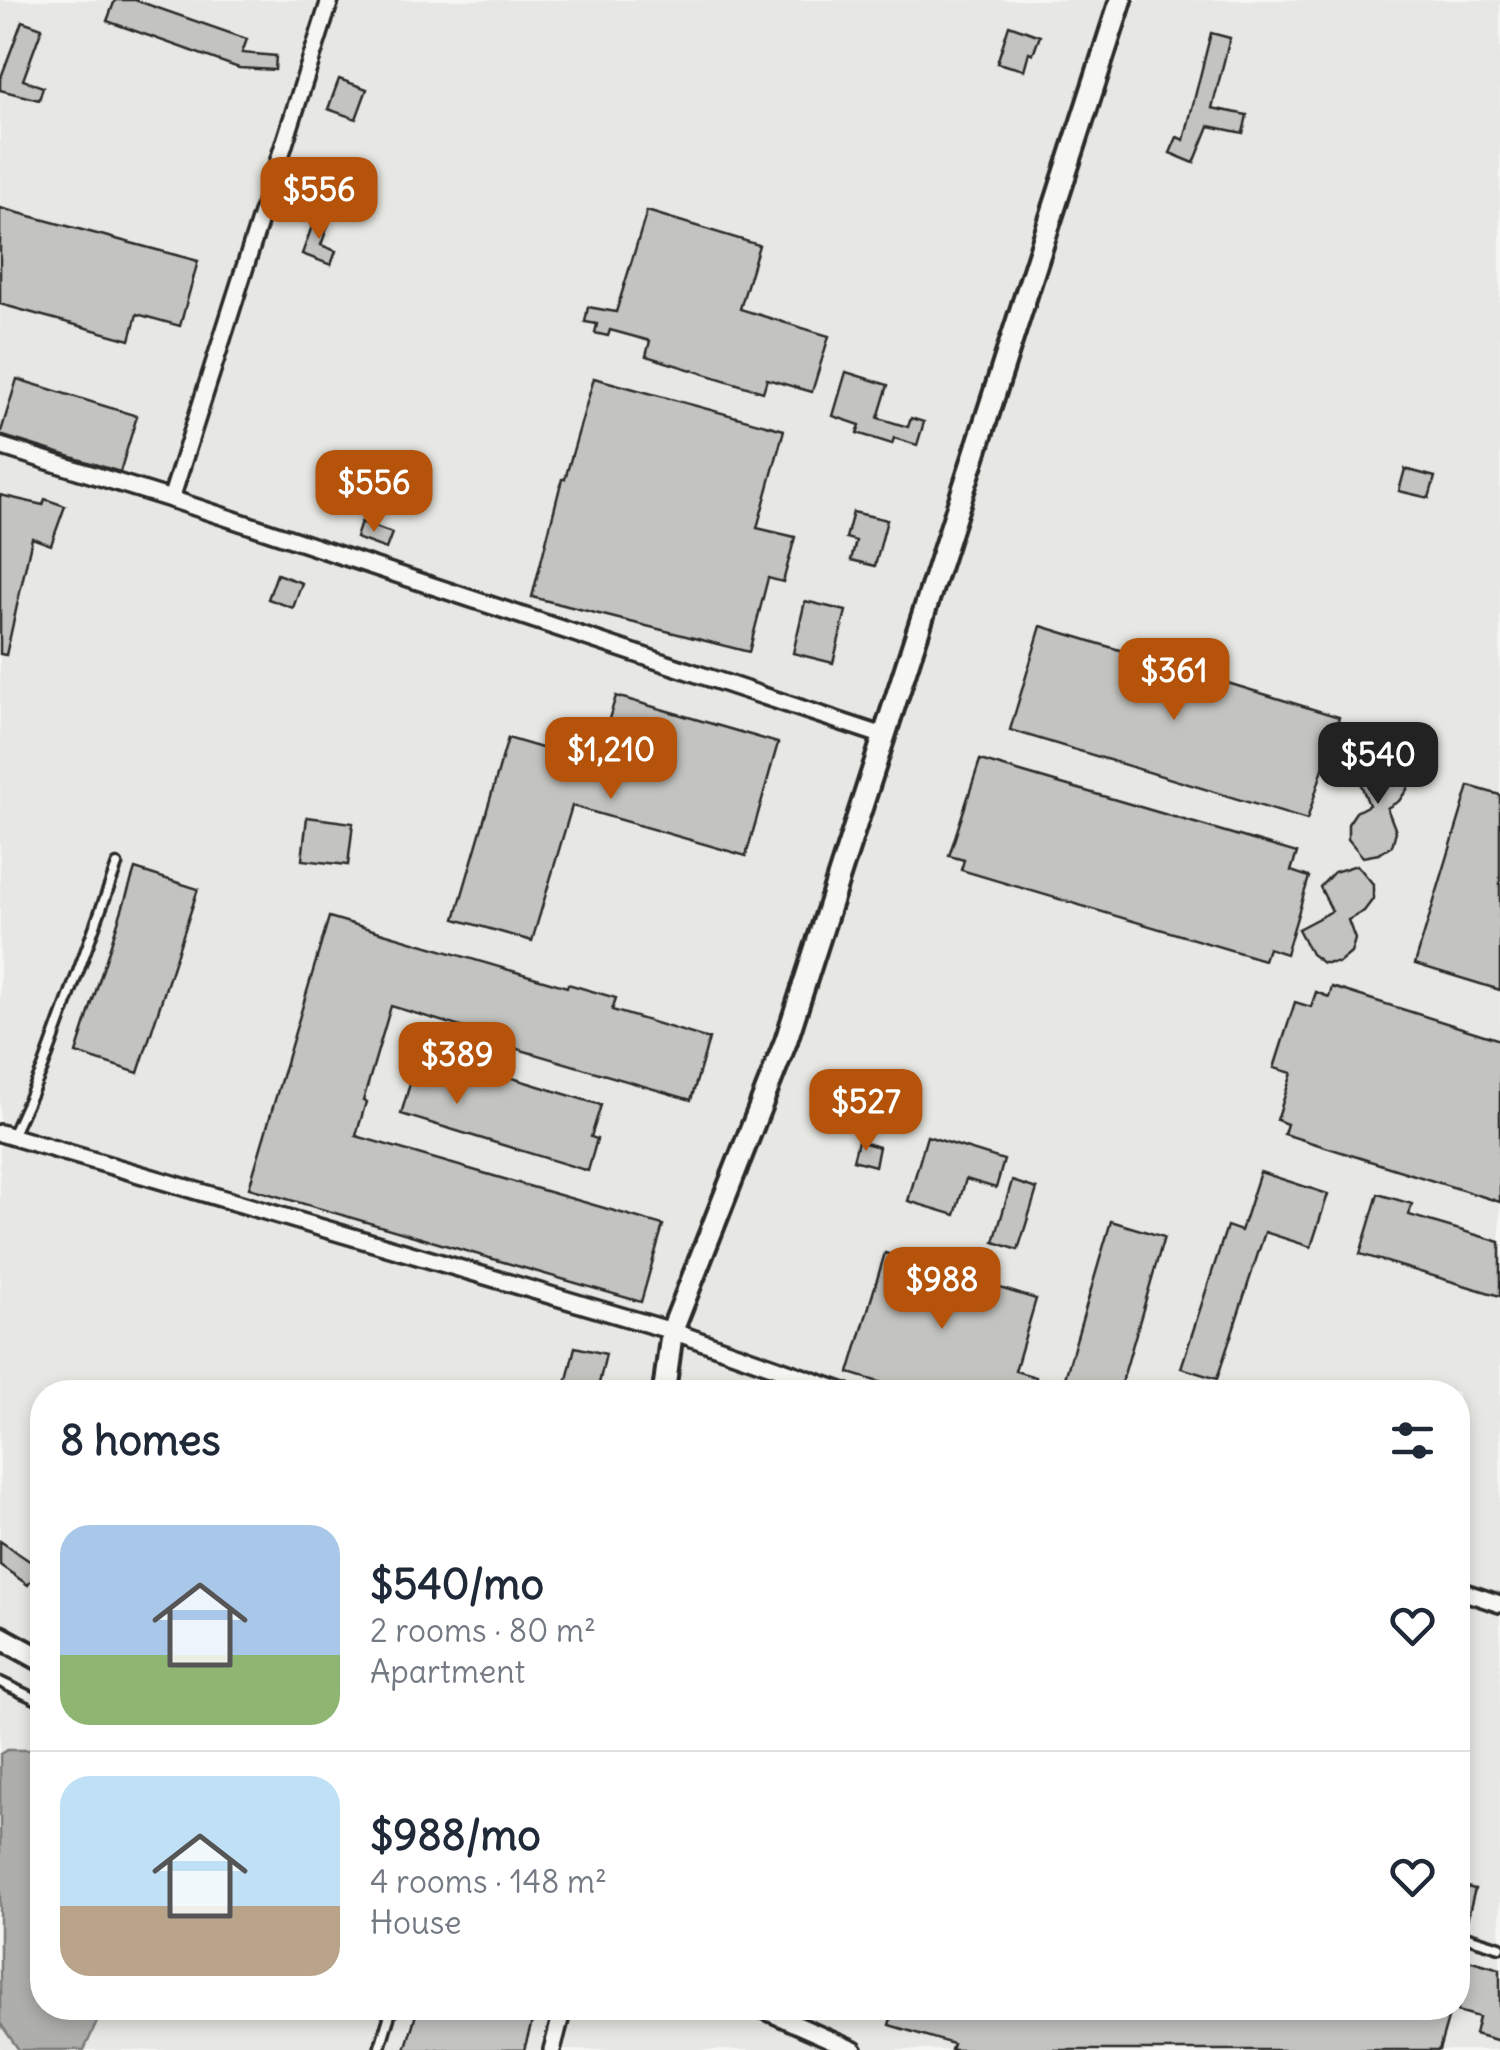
<!DOCTYPE html>
<html lang="en">
<head>
<meta charset="utf-8">
<style>
	body { margin:0; font-family:Delius,sans-serif; background:#f2f2f3; color:#1f2937; height:100vh; display:flex; flex-direction:column; font-size:38px; white-space:nowrap }
	* { box-sizing:border-box; margin:0 }
	p { font-size:32px; color:#747a83 }
	.icon { flex:none; width:55px; height:55px; fill:none; stroke:currentColor; stroke-width:2; stroke-linecap:round; stroke-linejoin:round }
	.map { position:relative; flex:1; overflow:hidden }
	.details { position:absolute; left:30px; top:1380px; width:1440px; height:640px; display:flex; flex-direction:column; background:#fff; border-radius:40px; box-shadow:0 5px 15px #0003 }
	.details>* { flex:none }
	.price { position:absolute; translate:-50% -85px; padding:0 22px; border-radius:20px; background:#b45309; color:#fff; font-size:32px; line-height:65px; filter:drop-shadow(0 2px 5px #0008) }
	.price::after { content:''; position:absolute; left:50%; top:60px; width:30px; height:22px; margin-left:-15px; background:inherit; clip-path:polygon(0 0,100% 0,50% 100%) }
	.price.on { background:#222; color:#fff }
	ul { padding:0; list-style:none }
	li { display:flex; align-items:center; gap:30px; height:250px; padding:0 30px }
	li+li { border-top:2px solid #e0e1e3 }
	li span { display:grid; place-items:center; flex:none; width:280px; height:200px; border-radius:30px; color:#555 }
	li>.icon { margin-inline-start:auto }
	span .icon { width:120px; height:120px; fill:#fffc; stroke-width:1 }
	li b { font-size:42px }
	h2 { display:flex; justify-content:space-between; align-items:center; height:120px; padding:0 30px; font-size:42px }
	.map>svg:first-child { display:block }
</style>
</head>
<body>
<div class="map">
<svg width="1500" height="2050" viewBox="0 0 1500 2050">
	<rect width="100%" height="100%" fill="#f6f6f2"/>
	<filter id="ink" filterUnits="userSpaceOnUse"><feTurbulence type="fractalNoise" baseFrequency=".01" numOctaves="2"/><feDisplacementMap in="SourceGraphic" scale="20" xChannelSelector="R" yChannelSelector="G"/><feConvolveMatrix kernelMatrix="1 2 1 2 8 2 1 2 1" color-interpolation-filters="sRGB"/></filter>
	<g filter="url(#ink)">
		<path fill="#e7e7e3" fill-rule="evenodd" d="M 0,0 L 1500,0 L 1500,2050 L 0,2050 ZM 42,1392 L 1458,1392 L 1458,2008 L 42,2008 Z"/>
		<polygon fill="#aeaeab" stroke="#7a7a78" stroke-width="2.5" points="7,1750 42,1750 42,2008 109,2008 97,2022 84,2050 19,2050 0,2023 0,1754"/>
		<g fill="#c3c3c0" stroke="#2b2b2b" stroke-width="2.5">
			<polygon points="115,0 135,0 247,39 242,53 276,56 275,70 239,68 107,21"/>
			<polygon points="22,21 42,28 23,80 43,87 39,100 0,90 0,80"/>
			<polygon points="1009,25 1040,36 1033,54 1029,52 1024,70 997,63"/>
			<polygon points="1211,33 1230,38 1212,108 1247,115 1243,133 1209,126 1194,163 1170,153 1177,137 1184,140"/>
			<polygon points="339,79 367,89 356,119 328,109"/>
			<polygon points="0,208 198,261 180,326 137,314 130,340 0,304"/>
			<polygon points="647,211 759,245 740,309 829,336 812,392 767,379 763,392 646,356 650,341 610,330 608,336 595,333 597,324 585,322 588,307 616,312"/>
			<polygon points="316,215 330,220 321,245 336,251 331,265 302,254"/>
			<polygon points="846,372 888,385 878,418 908,427 911,418 924,422 917,445 894,438 892,444 857,433 860,425 833,416"/>
			<polygon points="594,378 784,430 757,528 795,537 783,582 768,578 749,652 532,597 562,479 565,479"/>
			<polygon points="17,379 137,416 120,472 0,435"/>
			<polygon points="1405,469 1435,477 1429,498 1399,491"/>
			<polygon points="0,495 43,505 45,499 65,506 51,545 32,538 6,655 0,654"/>
			<polygon points="853,512 887,520 875,566 851,560 856,541 846,538"/>
			<polygon points="361,522 392,533 386,549 356,538"/>
			<polygon points="277,574 302,583 293,608 268,599"/>
			<polygon points="805,601 846,611 833,663 793,653"/>
			<polygon points="1041,626 1339,717 1307,820 1010,730"/>
			<polygon points="616,696 778,743 746,856 572,806 532,941 455,919 508,738 579,759 590,727 605,732"/>
			<polygon points="1384,757 1404,767 1408,788 1399,801 1387,808 1396,831 1392,846 1379,854 1363,857 1348,839 1348,824 1356,812 1369,805 1360,782 1364,767"/>
			<polygon points="980,760 1297,853 1291,871 1309,877 1286,954 1268,948 1264,960 961,870 964,860 949,856"/>
			<polygon points="1469,786 1500,795 1500,990 1415,964"/>
			<polygon points="307,817 353,823 348,865 302,860"/>
			<polygon points="1357,865 1373,884 1373,899 1364,911 1348,920 1355,939 1351,953 1339,963 1323,963 1311,954 1298,929 1332,911 1320,887 1334,872"/>
			<polygon points="135,869 198,889 138,1073 76,1053"/>
			<polygon points="329,917 567,987 568,984 616,998 612,1010 709,1039 691,1100 490,1041 491,1036 391,1006 363,1101 366,1102 356,1136 663,1225 641,1302 249,1188"/>
			<polygon points="1332,987 1500,1040 1500,1202 1284,1134 1287,1124 1277,1120 1292,1073 1274,1068 1295,1002 1311,1007 1316,992 1329,997"/>
			<polygon points="420,1050 601,1105 591,1137 597,1139 588,1171 401,1114"/>
			<polygon points="927,1136 1004,1160 996,1188 966,1179 955,1215 908,1201"/>
			<polygon points="858,1141 879,1147 875,1166 853,1160"/>
			<polygon points="1260,1172 1328,1194 1311,1247 1265,1232 1217,1379 1181,1368 1227,1226 1241,1231"/>
			<polygon points="1012,1181 1037,1189 1018,1250 994,1242"/>
			<polygon points="1378,1194 1412,1204 1409,1215 1500,1242 1500,1296 1360,1254"/>
			<polygon points="1111,1221 1164,1237 1119,1392 1061,1392"/>
			<polygon points="885,1253 1036,1299 1015,1371 1036,1377 1032,1392 1010,1386 1008,1392 912,1392 849,1373"/>
			<polygon points="575,1347 606,1354 597,1392 564,1392"/>
			<polygon points="0,1541 40,1568 28,1585 0,1565"/>
			<polygon points="1458,1885 1475,1889 1465,1928 1458,1927"/>
			<polygon points="1458,1957 1500,1969 1500,2041 1475,2034 1479,2017 1458,2011"/>
			<polygon points="418,2008 526,2008 525,2012 534,2015 524,2050 405,2050"/>
			<polygon points="894,2008 1451,2008 1439,2050 951,2050 953,2044 889,2025"/>
		</g>
		<g fill="none" stroke-linecap="round" stroke-linejoin="round">
			<g stroke="#2b2b2b" stroke-width="15">
				<g id="service">
					<polyline points="12,1136 43,1068 117,865"/>
					<polyline points="0,1682 42,1702"/>
					<polyline points="1458,1934 1500,1947"/>
					<polyline points="379,2050 392,2008"/>
				</g>
			</g>
			<g stroke="#2b2b2b" stroke-width="22">
				<g id="minor">
					<polyline points="0,446 171,499 884,736"/>
					<polyline points="171,499 330,0"/>
					<polyline points="0,1133 672,1331 845,1392"/>
					<polyline points="1458,1590 1500,1604"/>
					<polyline points="759,2008 854,2050"/>
					<polyline points="552,2050 563,2008"/>
				</g>
			</g>
			<g stroke="#2b2b2b" stroke-width="28">
				<g id="tertiary">
					<polyline points="664,1392 672,1331 786,1041 1121,0"/>
					<polyline points="0,1637 42,1660"/>
				</g>
			</g>
			<use href="#service" stroke="#f6f6f2" stroke-width="8"/>
			<use href="#minor" stroke="#f6f6f2" stroke-width="15"/>
			<use href="#tertiary" stroke="#f6f6f2" stroke-width="20"/>
		</g>
	</g>
</svg>
<b class="price" style="left:319px;top:242px">$556</b>
<b class="price" style="left:374px;top:535px">$556</b>
<b class="price" style="left:1174px;top:723px">$361</b>
<b class="price" style="left:611px;top:802px">$1,210</b>
<b class="price on" style="left:1378px;top:807px">$540</b>
<b class="price" style="left:457px;top:1107px">$389</b>
<b class="price" style="left:866px;top:1154px">$527</b>
<b class="price" style="left:942px;top:1332px">$988</b>
<section class="details">
<h2>8 homes<svg class="icon" aria-label="filters" viewBox="0 0 24 24"><path d="M4 7h16M4 17h16"/><circle cx="9" cy="7" r="2"/><circle cx="15" cy="17" r="2"/></svg></h2>
<ul>
<li><span style="background:linear-gradient(#a9c7e8 65%,#8fb573 0)"><svg class="icon" aria-label="home" viewBox="0 0 24 24"><path d="M3 11l9-7 9 7M6 9v11h12V9"/></svg></span><div><b>$540/mo</b><p>2 rooms · 80 m²</p><p>Apartment</p></div><svg class="icon" aria-label="heart" viewBox="0 0 24 24"><path d="M12 20l-8-8c-3-5 5-10 8-4 3-6 11-1 8 4z"/></svg></li>
<li><span style="background:linear-gradient(#bfe0f5 65%,#b9a48a 0)"><svg class="icon" aria-label="home" viewBox="0 0 24 24"><path d="M3 11l9-7 9 7M6 9v11h12V9"/></svg></span><div><b>$988/mo</b><p>4 rooms · 148 m²</p><p>House</p></div><svg class="icon" aria-label="heart" viewBox="0 0 24 24"><path d="M12 20l-8-8c-3-5 5-10 8-4 3-6 11-1 8 4z"/></svg></li>
</ul>
</section>
</div>
</body>
</html>
